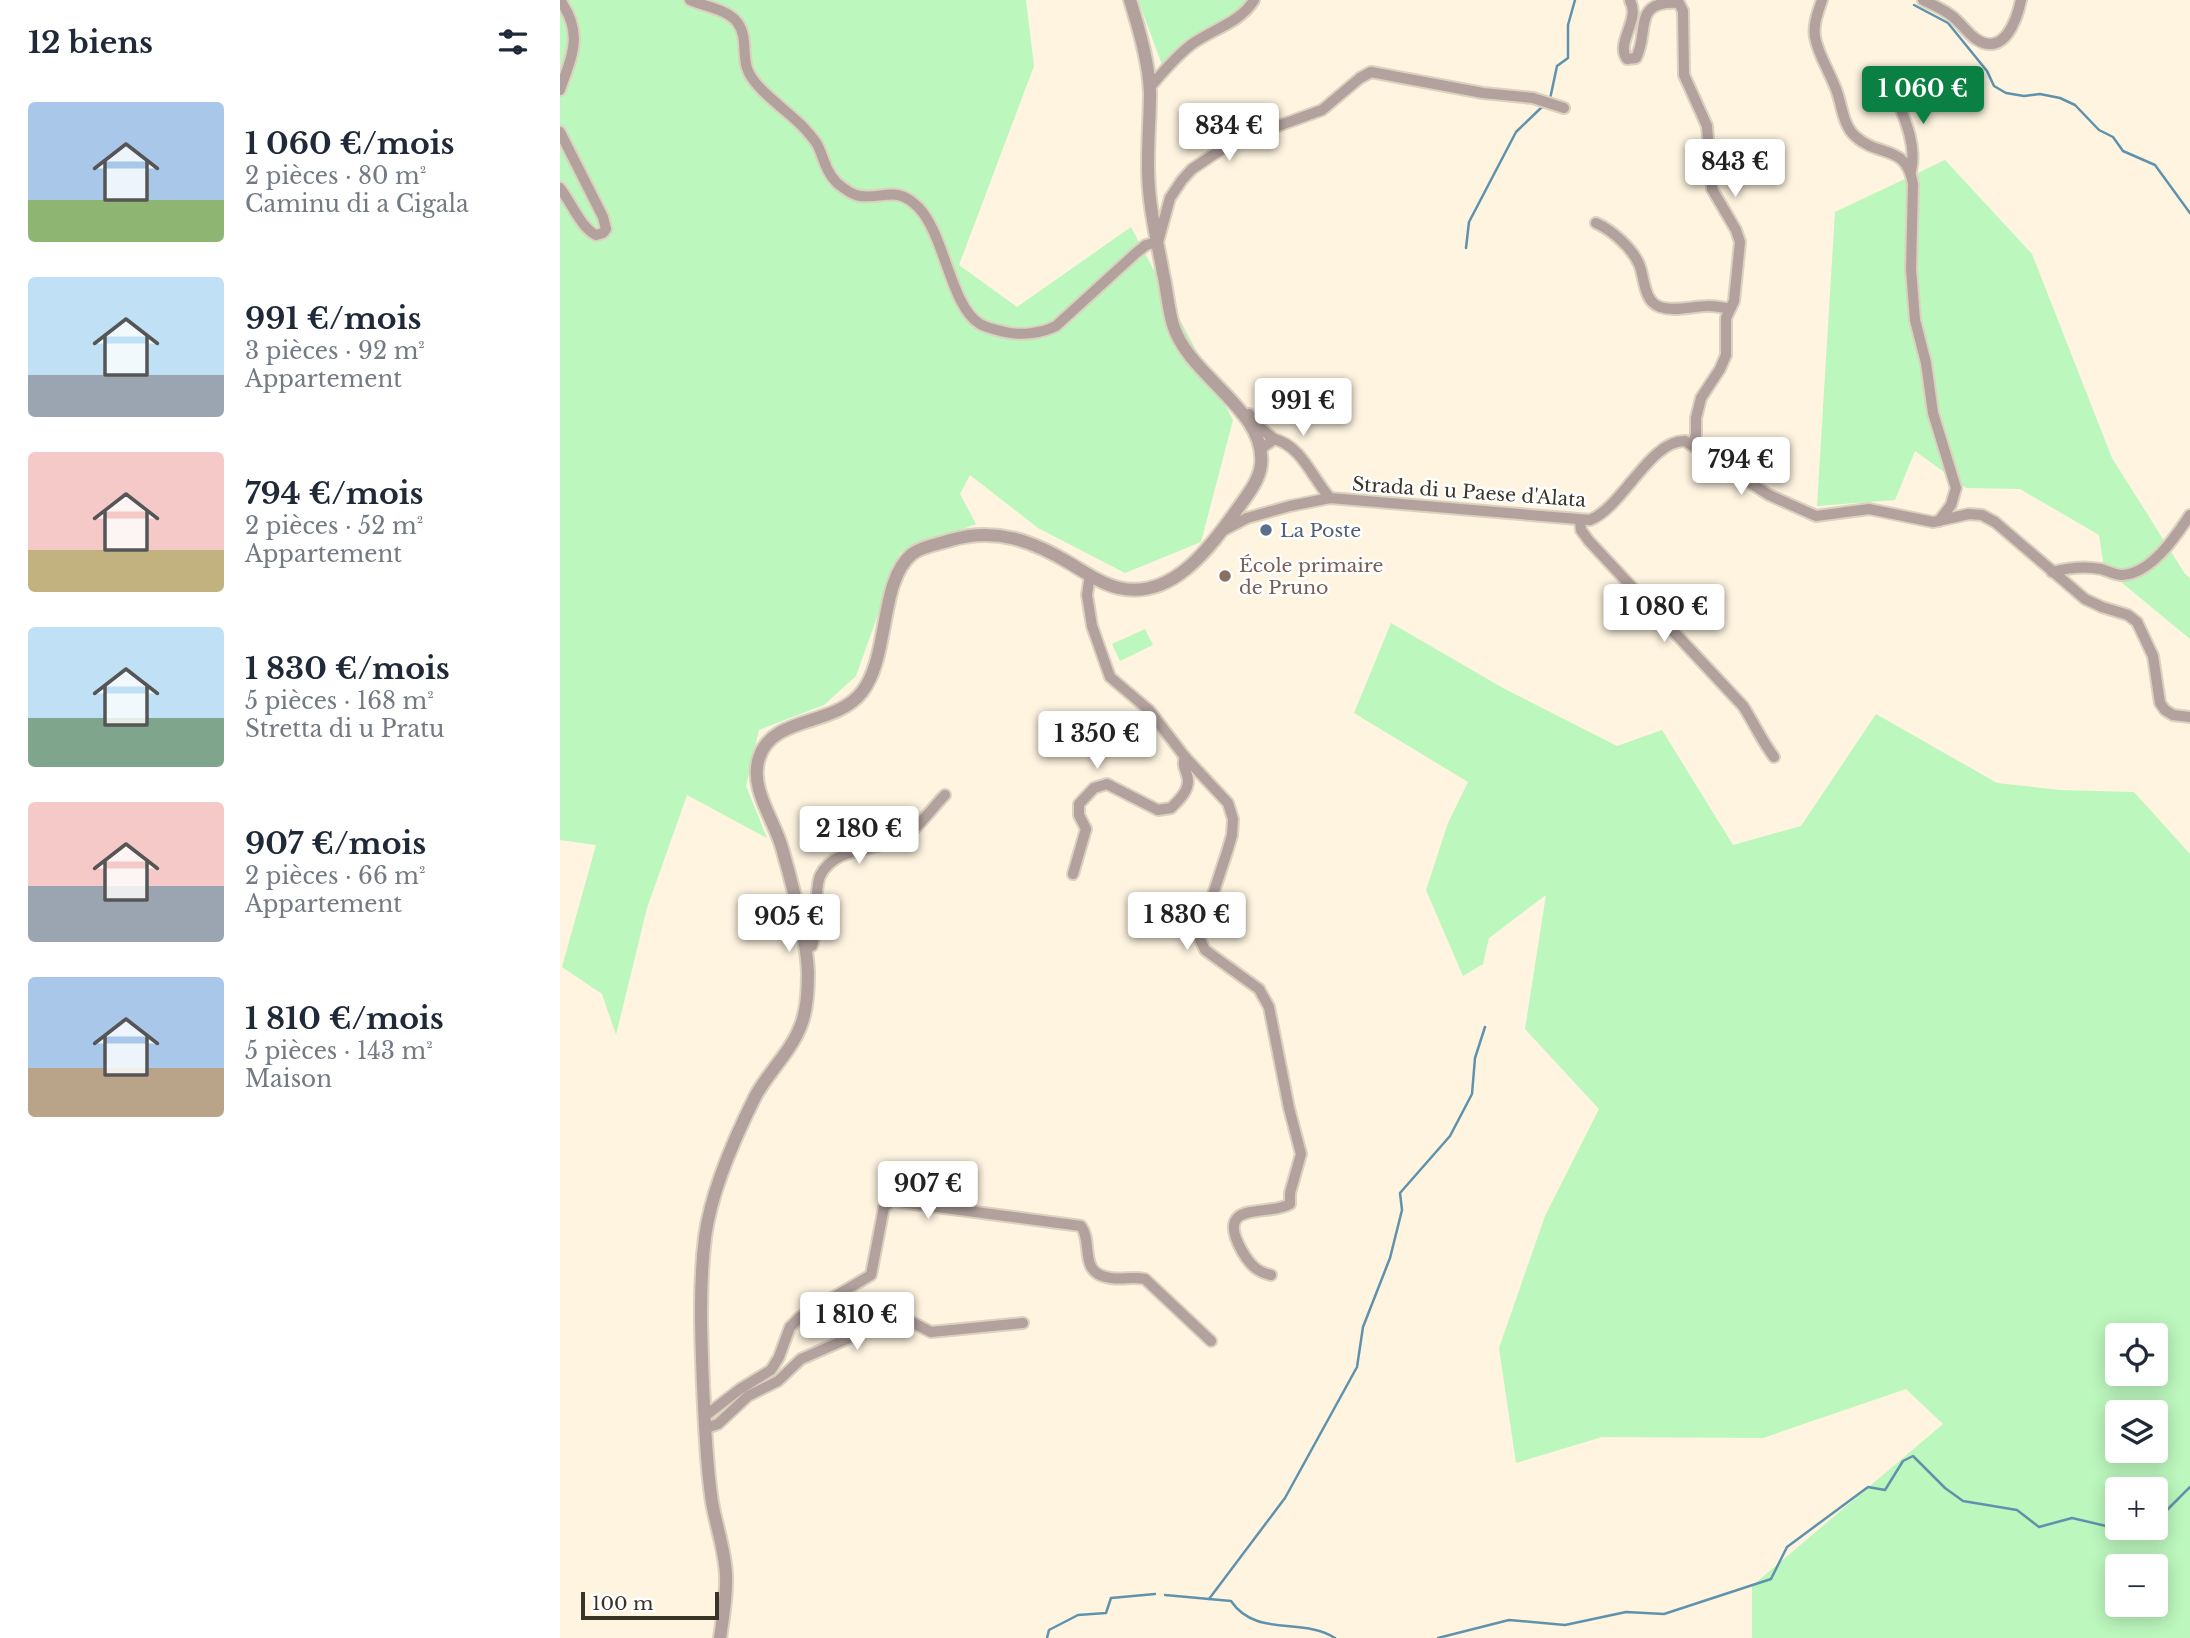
<!DOCTYPE html>
<html lang="fr">
<head>
<meta charset="utf-8">
<style>
	body { margin:0; font-family:"Libre Baskerville",serif; background:#f2f2f3; color:#1f2937; height:100vh; display:flex; flex-direction:column; font-size:26px; white-space:nowrap }
	* { box-sizing:border-box; margin:0 }
	p { font-size:23px; color:#747a83 }
	.icon { flex:none; width:38px; height:38px; fill:none; stroke:currentColor; stroke-width:2; stroke-linecap:round; stroke-linejoin:round }
	.map { position:relative; flex:1; overflow:hidden }
	.side { display:flex; flex-direction:column; background:#fff; width:560px }
	.side>* { flex:none }
	.fabs { position:absolute; left:1545px; top:1323px; display:grid; gap:14px }
	.fabs a { display:grid; place-items:center; width:63px; height:63px; border-radius:7px; background:#fff; box-shadow:0 4px 18px #0003; font-size:35px }
	.scale { position:absolute; left:21px; bottom:18px; width:138px; box-sizing:border-box; padding-left:7px; border:4px solid #3a3427; border-top:0; font-size:19px; line-height:24px; white-space:nowrap; color:#3a3427; -webkit-text-stroke:5px #fff; paint-order:stroke }
	.price { position:absolute; translate:-50% -60px; padding:0 16px; border-radius:7px; background:#fff; color:#222; font-size:23px; line-height:46px; filter:drop-shadow(0 2px 4px #0008) }
	.price::after { content:''; position:absolute; left:50%; top:42px; width:21px; height:16px; margin-left:-10px; background:inherit; clip-path:polygon(0 0,100% 0,50% 100%) }
	.price.active { background:#0b8043; color:#fff }
	ul { padding:0; list-style:none }
	li { display:flex; align-items:center; gap:21px; height:175px; padding:0 28px }
	li span { display:grid; place-items:center; flex:none; width:196px; height:140px; border-radius:7px; color:#555 }
	li>.icon { margin-inline-start:auto }
	span .icon { width:84px; height:84px; fill:#fffc; stroke-width:1 }
	li b { font-size:30px }
	h2 { display:flex; justify-content:space-between; align-items:center; height:84px; padding:0 28px; font-size:30px }
	main { display:flex; flex:1; min-height:0 }
	.map>svg:first-child { display:block }
</style>
</head>
<body>
<main>
<section class="side">
<h2>12 biens<svg class="icon" aria-label="filters" viewBox="0 0 24 24"><path d="M4 7h16M4 17h16"/><circle cx="9" cy="7" r="2"/><circle cx="15" cy="17" r="2"/></svg></h2>
<ul>
<li><span style="background:linear-gradient(#a9c7e8 70%,#8fb573 0)"><svg class="icon" aria-label="home" viewBox="0 0 24 24"><path d="M3 11l9-7 9 7M6 9v11h12V9"/></svg></span><div><b>1 060 €/mois</b><p>2 pièces · 80 m²</p><p>Caminu di a Cigala</p></div></li>
<li><span style="background:linear-gradient(#bfe0f5 70%,#9aa5b1 0)"><svg class="icon" aria-label="home" viewBox="0 0 24 24"><path d="M3 11l9-7 9 7M6 9v11h12V9"/></svg></span><div><b>991 €/mois</b><p>3 pièces · 92 m²</p><p>Appartement</p></div></li>
<li><span style="background:linear-gradient(#f6c9c9 70%,#c2b280 0)"><svg class="icon" aria-label="home" viewBox="0 0 24 24"><path d="M3 11l9-7 9 7M6 9v11h12V9"/></svg></span><div><b>794 €/mois</b><p>2 pièces · 52 m²</p><p>Appartement</p></div></li>
<li><span style="background:linear-gradient(#bfe0f5 65%,#7fa58c 0)"><svg class="icon" aria-label="home" viewBox="0 0 24 24"><path d="M3 11l9-7 9 7M6 9v11h12V9"/></svg></span><div><b>1 830 €/mois</b><p>5 pièces · 168 m²</p><p>Stretta di u Pratu</p></div></li>
<li><span style="background:linear-gradient(#f6c9c9 60%,#9aa5b1 0)"><svg class="icon" aria-label="home" viewBox="0 0 24 24"><path d="M3 11l9-7 9 7M6 9v11h12V9"/></svg></span><div><b>907 €/mois</b><p>2 pièces · 66 m²</p><p>Appartement</p></div></li>
<li><span style="background:linear-gradient(#a9c7e8 65%,#b9a48a 0)"><svg class="icon" aria-label="home" viewBox="0 0 24 24"><path d="M3 11l9-7 9 7M6 9v11h12V9"/></svg></span><div><b>1 810 €/mois</b><p>5 pièces · 143 m²</p><p>Maison</p></div></li>
</ul>
</section>
<div class="map">
<svg width="1630" height="1638" viewBox="0 0 1630 1638">
	<rect width="100%" height="100%" fill="#fef4e0"/>
	<g fill="#bcf7bd" fill-rule="evenodd">
		<polygon points="0,0 466,0 474,66 399,265 457,307 571,227 673,420 641,542 565,573 478,528 410,475 400,494 416,524 340,553 296,676 264,705 199,730 186,786 207,838 127,795 87,908 56,1035 42,994 2,967 36,845 0,840"/>
		<polygon points="578,0 687,0 681,11 626,42 602,65"/>
		<polygon points="1385,160 1472,254 1552,458 1625,574 1630,578 1630,639 1561,582 1545,574 1539,535 1460,489 1406,488 1355,451 1335,500 1257,506 1275,212"/>
		<path d="M 831,623 L 943,688 L 1057,746 L 1102,730 L 1173,845 L 1241,826 L 1316,714 L 1437,783 L 1500,790 L 1574,792 L 1630,854 L 1630,1638 L 1192,1638 L 1192,1586 L 1383,1424 L 1346,1389 L 1203,1438 L 1042,1437 L 956,1463 L 939,1348 L 985,1216 L 1039,1109 L 965,1029 L 986,895 L 929,938 L 923,964 L 903,976 L 866,890 L 888,823 L 908,782 L 794,713 ZM 1558,1335 L 1596,1335 L 1596,1374 L 1558,1374 ZM 1558,1412 L 1596,1412 L 1596,1451 L 1558,1451 ZM 1596,1489 L 1596,1528 L 1558,1528 L 1558,1489 ZM 1596,1566 L 1596,1605 L 1558,1605 L 1558,1566 Z"/>
		<polygon points="585,629 593,645 560,661 552,644"/>
	</g>
	<g fill="none" stroke-linecap="round" stroke-linejoin="round">
		<g stroke="#5f92ad" stroke-width="2.5">
			<polyline points="1354,5 1388,23 1427,71 1434,86 1446,93 1464,96 1480,94 1500,98 1515,105 1539,130 1553,137 1563,151 1595,165 1630,213"/>
			<polyline points="990,99 997,66 1008,58 1008,25 1015,0"/>
			<polyline points="906,248 909,222 956,132 983,106"/>
			<polyline points="1596,1521 1630,1487"/>
			<path d="M 605,1595 L 671,1601 C 696,1638 743,1617 775,1638"/>
			<polyline points="649,1599 725,1498 797,1367 803,1327 830,1258 842,1210 840,1193 890,1136 912,1094 915,1058 925,1027"/>
			<polyline points="487,1638 489,1630 518,1615 546,1613 551,1598 595,1594"/>
			<polyline points="878,1638 949,1620 1005,1625 1066,1612 1104,1614 1211,1579 1227,1547 1308,1487 1325,1490 1343,1461 1353,1456 1385,1488 1403,1501 1457,1510 1479,1527 1512,1518 1576,1533 1585,1528"/>
		</g>
		<g stroke="#dbd1bf" stroke-width="14">
			<g id="minor">
				<path d="M 0,0 C 24,34 12,55 0,90"/>
				<path d="M 130,0 C 145,7 167,9 177,22 C 188,36 182,53 187,68 C 193,89 230,112 245,129 C 249,134 255,140 258,146 C 264,159 266,172 277,183 C 283,188 292,195 300,196 C 325,199 337,185 359,208 C 385,236 391,307 420,324 C 427,328 437,330 445,332 C 461,336 482,333 496,326 L 576,253 L 586,245 L 598,242 L 610,198 L 622,180 L 632,169 L 671,143 L 762,110 L 800,78 L 811,72 L 923,93 L 973,98 L 1004,108"/>
				<path d="M 1262,0 C 1258,12 1253,24 1255,37 C 1258,55 1271,74 1277,92 C 1282,106 1283,125 1295,136 C 1318,158 1346,143 1353,184 L 1351,269 L 1355,320 L 1366,363 L 1373,413 L 1396,488 L 1391,505 L 1379,521"/>
				<path d="M 1363,0 C 1373,5 1383,9 1392,16 C 1401,23 1407,33 1416,39 C 1444,58 1457,19 1461,0"/>
				<path d="M 1070,1 C 1081,19 1055,43 1067,59 L 1076,58 C 1090,32 1071,0 1119,3 L 1123,11 L 1124,75 L 1147,126 L 1152,189 L 1176,230 L 1180,242 L 1174,301 L 1166,318 L 1166,355 L 1160,369 L 1141,398 L 1136,418 L 1136,434 L 1133,444"/>
				<path d="M 1331,84 C 1341,111 1358,143 1351,171"/>
				<path d="M 590,87 C 603,72 616,56 632,44 C 653,29 680,23 694,0"/>
				<path d="M 0,132 L 43,217 L 46,229 L 43,233 L 36,235 C 21,228 11,202 0,188"/>
				<polyline points="1150,165 1199,157"/>
				<path d="M 1036,223 C 1052,230 1072,248 1079,264 C 1085,278 1083,301 1100,307 C 1115,312 1133,306 1149,306 C 1156,306 1163,308 1170,308"/>
				<polyline points="689,414 698,426 714,439"/>
				<path d="M 701,449 L 714,439 C 741,445 753,479 770,498"/>
				<path d="M 1020,521 L 1021,530 L 1029,541 L 1183,706 C 1194,723 1202,741 1214,757"/>
				<path d="M 662,531 L 687,518 L 730,506 L 770,498 L 1030,520 C 1063,507 1090,440 1125,441 L 1209,495 L 1256,516 L 1309,509 L 1373,522 L 1409,514 L 1422,515 L 1435,522 L 1525,599 L 1542,607 L 1568,615 L 1577,622 L 1593,656 L 1600,703 L 1605,710 L 1613,715 L 1630,717"/>
				<path d="M 1492,572 C 1507,568 1526,566 1541,569 C 1548,571 1555,575 1562,575 C 1591,574 1616,536 1630,515"/>
				<path d="M 530,575 L 527,595 L 532,626 L 550,677 L 589,710 L 625,757 L 668,803 L 673,819 L 672,835 L 667,852 L 639,937 L 645,950 L 699,989 L 709,1007 L 729,1108 L 741,1154 L 730,1193 L 730,1204 C 708,1217 653,1199 682,1251 C 689,1263 696,1272 711,1275"/>
				<path d="M 513,874 L 526,829 L 519,815 L 519,804 L 534,788 L 547,784 L 598,810 L 611,808 C 618,801 628,792 628,781 C 628,772 621,767 625,757"/>
				<path d="M 245,950 L 252,946 C 258,927 254,890 260,876 C 275,845 317,852 342,838 C 358,829 372,808 385,795"/>
				<path d="M 145,1416 L 180,1389 L 211,1370 L 219,1357 L 230,1327 L 240,1317 L 311,1275 L 324,1207 L 332,1201 L 521,1226 C 533,1242 519,1271 546,1277 C 559,1281 571,1276 585,1279 L 651,1341"/>
				<polyline points="146,1428 158,1424 188,1396 218,1381 241,1359 340,1316 371,1332 463,1323"/>
			</g>
		</g>
		<g stroke="#dbd1bf" stroke-width="16">
			<path id="tertiary" d="M 160,1638 C 163,1617 167,1596 166,1575 C 165,1550 156,1526 152,1502 C 146,1464 145,1424 143,1385 C 141,1336 139,1286 145,1237 C 151,1192 175,1137 195,1097 C 208,1072 231,1052 241,1025 C 247,1010 248,989 248,973 C 247,938 232,883 222,848 C 214,819 189,788 199,758 C 212,715 275,727 302,692 C 330,656 319,581 352,554 C 362,546 379,544 391,540 C 436,527 473,541 511,564 C 526,573 542,584 559,588 C 612,600 650,548 676,511 C 685,498 699,482 701,465 C 707,410 629,377 613,325 C 608,308 607,290 603,273 C 598,245 591,217 589,189 C 586,157 590,125 590,93 C 589,63 579,29 570,0"/>
		</g>
		<use href="#minor" stroke="#b2a19d" stroke-width="10"/>
		<use href="#tertiary" stroke="#b2a19d" stroke-width="12"/>
	</g>
	<circle fill="#5c6f8a" stroke="#fff" stroke-width="2.5" cx="706" cy="530" r="7"/>
	<circle fill="#8d6e63" stroke="#fff" stroke-width="2.5" cx="665" cy="576" r="7"/>
	<g text-anchor="middle" dominant-baseline="central" stroke-width="5" stroke-linejoin="round" paint-order="stroke">
		<g font-size="19" fill="#3a3427" stroke="#fff">
			<text transform="translate(909 492) rotate(4)">Strada di u Paese d'Alata</text>
		</g>
		<g font-size="19" fill="#4e5e75" stroke="#fff" text-anchor="start">
			<text x="720" y="530">La Poste</text>
		</g>
		<g font-size="19" fill="#785e54" stroke="#fff" text-anchor="start">
			<text x="679" y="565">École primaire<tspan x="679" dy="22">de Pruno</tspan></text>
		</g>
	</g>
</svg>
<div class="fabs">
<a><svg class="icon" aria-label="locate" viewBox="0 0 24 24"><circle cx="12" cy="12" r="6"/><path d="M12 2v4M12 18v4M2 12h4M18 12h4"/></svg></a>
<a><svg class="icon" aria-label="layers" viewBox="0 0 24 24"><path d="M12 4l9 5-9 5-9-5zM3 14l9 5 9-5"/></svg></a>
<a>+</a>
<a>−</a>
</div>
<div class="scale">100 m</div>
<b class="price active" style="left:1363px;top:126px">1 060 €</b>
<b class="price" style="left:669px;top:163px">834 €</b>
<b class="price" style="left:1175px;top:199px">843 €</b>
<b class="price" style="left:743px;top:438px">991 €</b>
<b class="price" style="left:1181px;top:497px">794 €</b>
<b class="price" style="left:1104px;top:644px">1 080 €</b>
<b class="price" style="left:537px;top:771px">1 350 €</b>
<b class="price" style="left:299px;top:866px">2 180 €</b>
<b class="price" style="left:627px;top:952px">1 830 €</b>
<b class="price" style="left:229px;top:954px">905 €</b>
<b class="price" style="left:368px;top:1221px">907 €</b>
<b class="price" style="left:297px;top:1352px">1 810 €</b>
</div>
</main>
</body>
</html>
